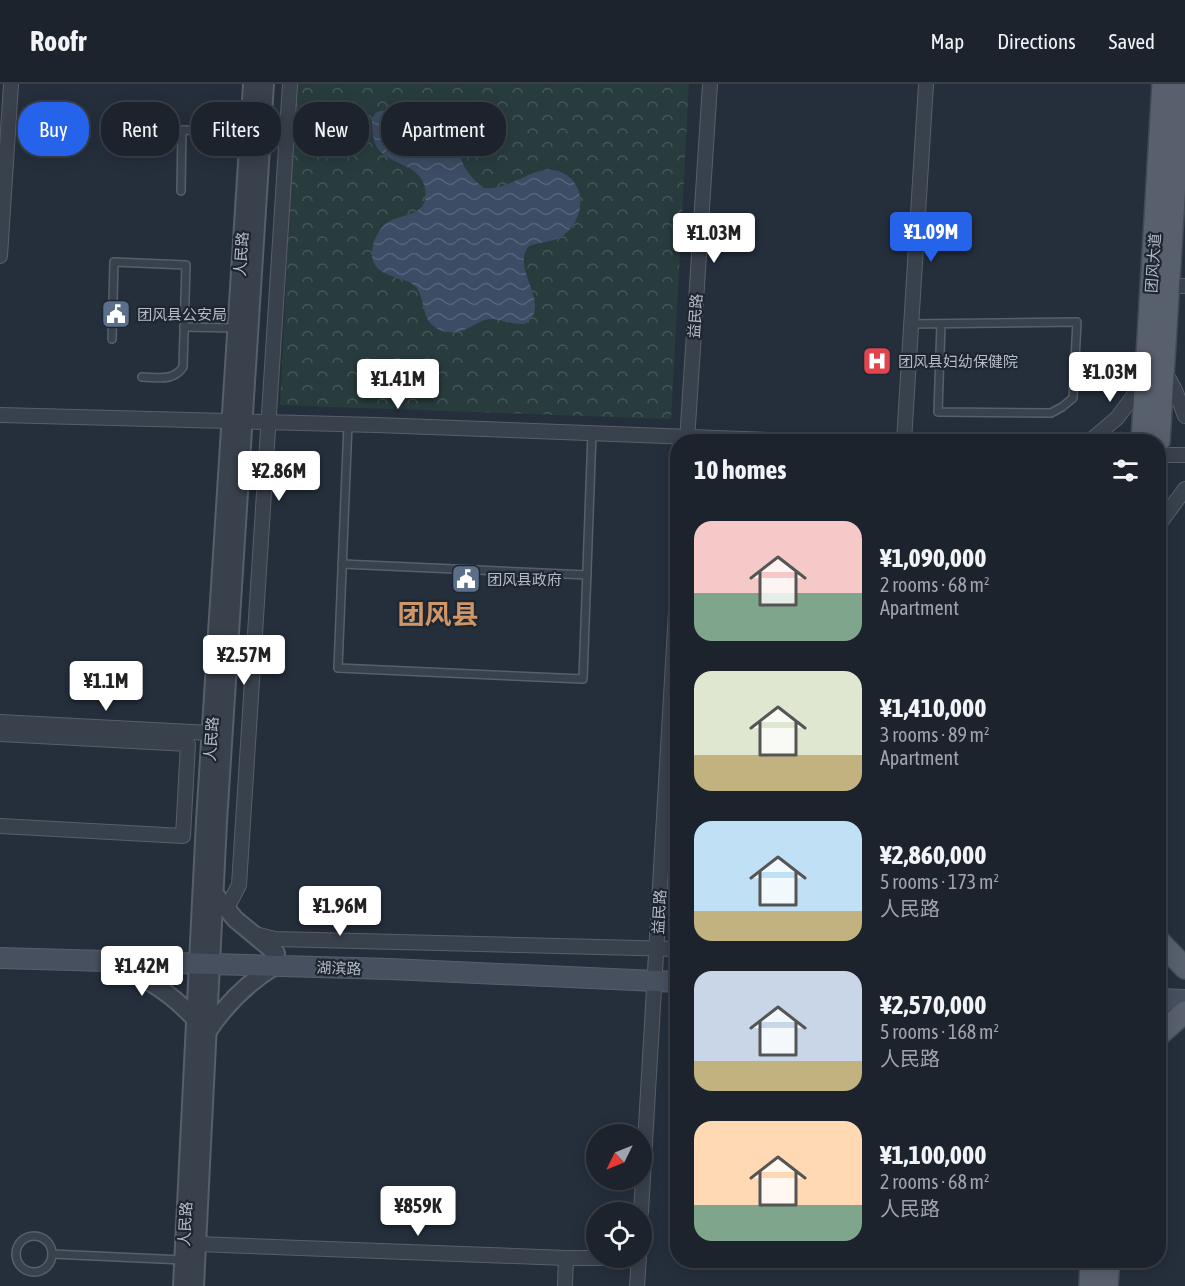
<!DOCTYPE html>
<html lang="en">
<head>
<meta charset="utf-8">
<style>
	body { margin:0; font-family:"Asap Condensed","Noto Sans SC",sans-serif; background:#292f39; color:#f1f3f6; height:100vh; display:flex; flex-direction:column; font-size:22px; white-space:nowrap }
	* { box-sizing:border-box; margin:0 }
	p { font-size:20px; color:#a0a4aa }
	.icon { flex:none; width:33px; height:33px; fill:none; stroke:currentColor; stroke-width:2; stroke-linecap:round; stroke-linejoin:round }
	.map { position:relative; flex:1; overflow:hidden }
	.sheet { position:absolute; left:670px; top:350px; width:496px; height:834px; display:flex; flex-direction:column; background:#1c232d; border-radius:24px; box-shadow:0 3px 15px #0003,0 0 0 2px #3a4049 }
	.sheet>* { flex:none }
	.banner { position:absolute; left:18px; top:18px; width:562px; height:54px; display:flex; gap:12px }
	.needle { width:39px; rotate:227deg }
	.buttons { position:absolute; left:586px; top:1040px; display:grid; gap:12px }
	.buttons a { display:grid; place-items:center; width:66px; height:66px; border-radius:50%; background:#1c232d; box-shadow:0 3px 15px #0003,0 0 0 2px #3a4049; font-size:30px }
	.price { position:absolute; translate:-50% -51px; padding:0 14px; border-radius:6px; background:#fff; color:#222; font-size:20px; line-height:39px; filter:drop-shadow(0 2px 3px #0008) }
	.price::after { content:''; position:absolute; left:50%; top:36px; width:18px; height:14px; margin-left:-9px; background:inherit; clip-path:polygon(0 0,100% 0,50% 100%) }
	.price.current { background:#2563eb; color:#fff }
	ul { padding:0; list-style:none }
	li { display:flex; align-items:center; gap:18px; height:150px; padding:0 24px }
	li span { display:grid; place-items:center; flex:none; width:168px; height:120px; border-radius:18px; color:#555 }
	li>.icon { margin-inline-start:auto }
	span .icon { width:72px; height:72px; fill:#fffc; stroke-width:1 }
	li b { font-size:26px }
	h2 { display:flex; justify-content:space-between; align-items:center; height:72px; padding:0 24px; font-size:26px }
	.pill { padding:0 21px; border-radius:24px; background:#1c232d; box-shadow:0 3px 15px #0003,0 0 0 2px #3a4049; font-size:21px; line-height:54px }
	.pill.current { background:#2563eb; color:#fff }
	header { display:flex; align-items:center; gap:36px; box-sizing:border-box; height:84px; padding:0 30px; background:#1c232d; border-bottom:2px solid #3a4049 }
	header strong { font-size:28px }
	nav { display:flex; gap:33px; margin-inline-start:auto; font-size:21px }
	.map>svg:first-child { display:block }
</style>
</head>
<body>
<header>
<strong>Roofr</strong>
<nav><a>Map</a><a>Directions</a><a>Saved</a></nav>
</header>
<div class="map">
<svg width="1185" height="1202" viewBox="0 0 1185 1202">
	<defs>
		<pattern id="park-crowns" width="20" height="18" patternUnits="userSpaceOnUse" patternTransform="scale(1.5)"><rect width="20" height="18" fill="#283c3e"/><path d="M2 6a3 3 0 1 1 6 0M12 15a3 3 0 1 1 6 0" fill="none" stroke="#455658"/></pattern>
		<pattern id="water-waves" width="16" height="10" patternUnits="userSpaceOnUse" patternTransform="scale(1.5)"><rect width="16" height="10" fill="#3c4c64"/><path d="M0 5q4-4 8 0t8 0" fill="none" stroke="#566479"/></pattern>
	</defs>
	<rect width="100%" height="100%" fill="#252f3c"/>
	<polygon fill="url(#park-crowns)" points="296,0 689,0 671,335 280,321"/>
	<path fill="url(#water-waves)" d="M 385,26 C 397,31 397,48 410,51 C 423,54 437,39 449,51 C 458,58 459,70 463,80 C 467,89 476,98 484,104 C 514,107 536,76 563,89 C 588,102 584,135 564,151 C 554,158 540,158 529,162 C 509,185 554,220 525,240 C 511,241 499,234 489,235 C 473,238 465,251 446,248 C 417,241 428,215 415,202 C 404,191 370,195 372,167 C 373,157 379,142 390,137 C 406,129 430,131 425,104 C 420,80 392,82 378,65 C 372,57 372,43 372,34 L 377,28 Z"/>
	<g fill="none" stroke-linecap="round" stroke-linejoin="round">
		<g stroke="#575f6a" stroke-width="10">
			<g id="service">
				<polyline points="181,107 182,46 248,48"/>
				<polyline points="911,240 1077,238 1073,314 1062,323 1051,329 938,328 941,240"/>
				<polyline points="184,243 236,244"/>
				<path d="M 112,255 L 114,178 L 186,181 L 183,283 C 173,298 157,293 142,293"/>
				<polyline points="1074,295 1143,296"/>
				<polyline points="348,340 338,584 583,595 592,349"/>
				<polyline points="342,480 587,491"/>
				<circle cx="34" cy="1170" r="18"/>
				<polyline points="52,1170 183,1176"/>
			</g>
		</g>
		<g stroke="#575f6a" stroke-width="16">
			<g id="minor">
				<polyline points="0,172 11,0"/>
				<polyline points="1169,202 1185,202"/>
				<polyline points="1164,286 1175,306 1185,332"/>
				<polyline points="0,331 376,341 795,357"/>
				<polyline points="687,357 710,0"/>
				<polyline points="904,357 926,0"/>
				<polyline points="1090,357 1117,334 1144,298"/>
				<polyline points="1160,371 1185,371"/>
				<polyline points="1160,439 1185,405"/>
				<polyline points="0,638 211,649"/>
				<polyline points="0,650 188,660 183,752 0,742"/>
				<polyline points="227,824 239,801 290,0"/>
				<polyline points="255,850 275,855 678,865"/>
				<polyline points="641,1128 678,492"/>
				<polyline points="197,1160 566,1174 639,1174"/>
				<polyline points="565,1202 566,1174"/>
				<polyline points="637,1202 639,1173"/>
			</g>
		</g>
		<g stroke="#575f6a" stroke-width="20">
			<g id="tertiary">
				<polyline points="214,809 235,835 276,869"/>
				<path d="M 110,880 C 144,891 171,909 195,935"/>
				<path d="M 208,947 C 226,920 247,899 275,882"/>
				<polyline points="182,1202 205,737 252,0"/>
				<polyline points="195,1202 218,738 265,0"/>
			</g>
		</g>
		<g stroke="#575f6a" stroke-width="22">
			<g id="secondary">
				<polyline points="0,874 390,885 678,898"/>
				<polyline points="1160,915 1185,916"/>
			</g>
		</g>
		<g stroke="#424a55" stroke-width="24">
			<g id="primary">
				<polyline points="1142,357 1163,0"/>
				<polyline points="1159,357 1181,0"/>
				<polyline points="1160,858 1185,884"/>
				<polyline points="1160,950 1185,928"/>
				<polyline points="1090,1202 1091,1176"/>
				<polyline points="1107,1202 1109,1176"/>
			</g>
		</g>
		<use href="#service" stroke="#39414c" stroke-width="7"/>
		<use href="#minor" stroke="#39414c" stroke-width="14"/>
		<use href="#tertiary" stroke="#39414c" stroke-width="16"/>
		<use href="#secondary" stroke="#47505f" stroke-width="20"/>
		<use href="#primary" stroke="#57606c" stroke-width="21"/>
	</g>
	<defs>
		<g id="civic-square" transform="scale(1.5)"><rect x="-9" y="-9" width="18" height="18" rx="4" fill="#5c6f8a" stroke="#1e2631"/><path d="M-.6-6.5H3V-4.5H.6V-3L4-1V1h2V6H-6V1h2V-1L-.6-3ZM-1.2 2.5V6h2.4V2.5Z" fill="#fff"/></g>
		<g id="hospital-square" transform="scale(1.5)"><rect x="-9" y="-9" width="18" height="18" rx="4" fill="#e0444e" stroke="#1e2631"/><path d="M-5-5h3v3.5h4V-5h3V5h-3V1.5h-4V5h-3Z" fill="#fff"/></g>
	</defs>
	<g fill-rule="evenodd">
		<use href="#civic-square" x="116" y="230"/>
		<use href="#hospital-square" x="877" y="277"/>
		<use href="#civic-square" x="466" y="495"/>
	</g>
	<g text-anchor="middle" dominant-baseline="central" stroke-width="4.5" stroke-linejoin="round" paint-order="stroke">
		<g font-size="15" fill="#b5bcc7" stroke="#1e2631">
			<text transform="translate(241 170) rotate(-86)">人民路</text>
			<text transform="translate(1153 179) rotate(-86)">团风大道</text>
			<text transform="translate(695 232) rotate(-86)">益民路</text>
			<text transform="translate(211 655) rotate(-86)">人民路</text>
			<text transform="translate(659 828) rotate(-87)">益民路</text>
			<text transform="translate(339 884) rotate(2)">湖滨路</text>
			<text transform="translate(185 1140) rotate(-87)">人民路</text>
		</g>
		<g font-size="15" fill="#b5bcc7" stroke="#1e2631" text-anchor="start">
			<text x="137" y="230">团风县公安局</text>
			<text x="898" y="277">团风县妇幼保健院</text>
			<text x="487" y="495">团风县政府</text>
		</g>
		<g font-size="27" font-weight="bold" fill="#cf9668" stroke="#1e2631">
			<text x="438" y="530">团风县</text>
		</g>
	</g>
</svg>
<div class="buttons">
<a><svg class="needle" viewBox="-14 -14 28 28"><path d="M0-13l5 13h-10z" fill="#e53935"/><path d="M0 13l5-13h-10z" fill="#a0a4aa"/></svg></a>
<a><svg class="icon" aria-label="locate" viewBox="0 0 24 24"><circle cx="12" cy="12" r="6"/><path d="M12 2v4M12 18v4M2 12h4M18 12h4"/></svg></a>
</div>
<b class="price current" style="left:931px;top:179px">¥1.09M</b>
<b class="price" style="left:714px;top:180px">¥1.03M</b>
<b class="price" style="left:1110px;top:319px">¥1.03M</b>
<b class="price" style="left:398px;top:326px">¥1.41M</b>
<b class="price" style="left:279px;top:418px">¥2.86M</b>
<b class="price" style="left:244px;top:602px">¥2.57M</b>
<b class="price" style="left:106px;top:628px">¥1.1M</b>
<b class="price" style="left:340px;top:853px">¥1.96M</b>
<b class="price" style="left:142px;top:913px">¥1.42M</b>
<b class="price" style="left:418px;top:1153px">¥859K</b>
<div class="banner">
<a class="pill current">Buy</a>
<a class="pill">Rent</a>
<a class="pill">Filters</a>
<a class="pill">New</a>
<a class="pill">Apartment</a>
</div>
<section class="sheet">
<h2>10 homes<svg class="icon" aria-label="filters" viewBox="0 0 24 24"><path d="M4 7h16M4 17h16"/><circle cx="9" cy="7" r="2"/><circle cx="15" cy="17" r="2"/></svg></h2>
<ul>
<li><span style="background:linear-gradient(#f6c9c9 60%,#7fa58c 0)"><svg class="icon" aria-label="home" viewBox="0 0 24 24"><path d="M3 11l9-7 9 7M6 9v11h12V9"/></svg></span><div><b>¥1,090,000</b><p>2 rooms · 68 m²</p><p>Apartment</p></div></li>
<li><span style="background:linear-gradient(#dfe7d0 70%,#c2b280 0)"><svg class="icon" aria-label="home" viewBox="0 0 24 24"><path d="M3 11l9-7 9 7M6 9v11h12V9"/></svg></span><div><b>¥1,410,000</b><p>3 rooms · 89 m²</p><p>Apartment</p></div></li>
<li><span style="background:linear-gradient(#bfe0f5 75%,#c2b280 0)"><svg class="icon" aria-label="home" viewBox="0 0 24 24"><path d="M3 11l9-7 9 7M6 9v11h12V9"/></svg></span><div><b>¥2,860,000</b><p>5 rooms · 173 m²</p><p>人民路</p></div></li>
<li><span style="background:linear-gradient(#c9d6e8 75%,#c2b280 0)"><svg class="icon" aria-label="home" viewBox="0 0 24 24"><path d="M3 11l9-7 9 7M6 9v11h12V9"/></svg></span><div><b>¥2,570,000</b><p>5 rooms · 168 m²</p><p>人民路</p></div></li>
<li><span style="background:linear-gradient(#ffd9b3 70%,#7fa58c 0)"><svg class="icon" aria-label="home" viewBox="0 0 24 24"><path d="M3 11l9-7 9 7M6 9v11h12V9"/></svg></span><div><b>¥1,100,000</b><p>2 rooms · 68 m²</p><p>人民路</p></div></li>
</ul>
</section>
</div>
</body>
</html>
